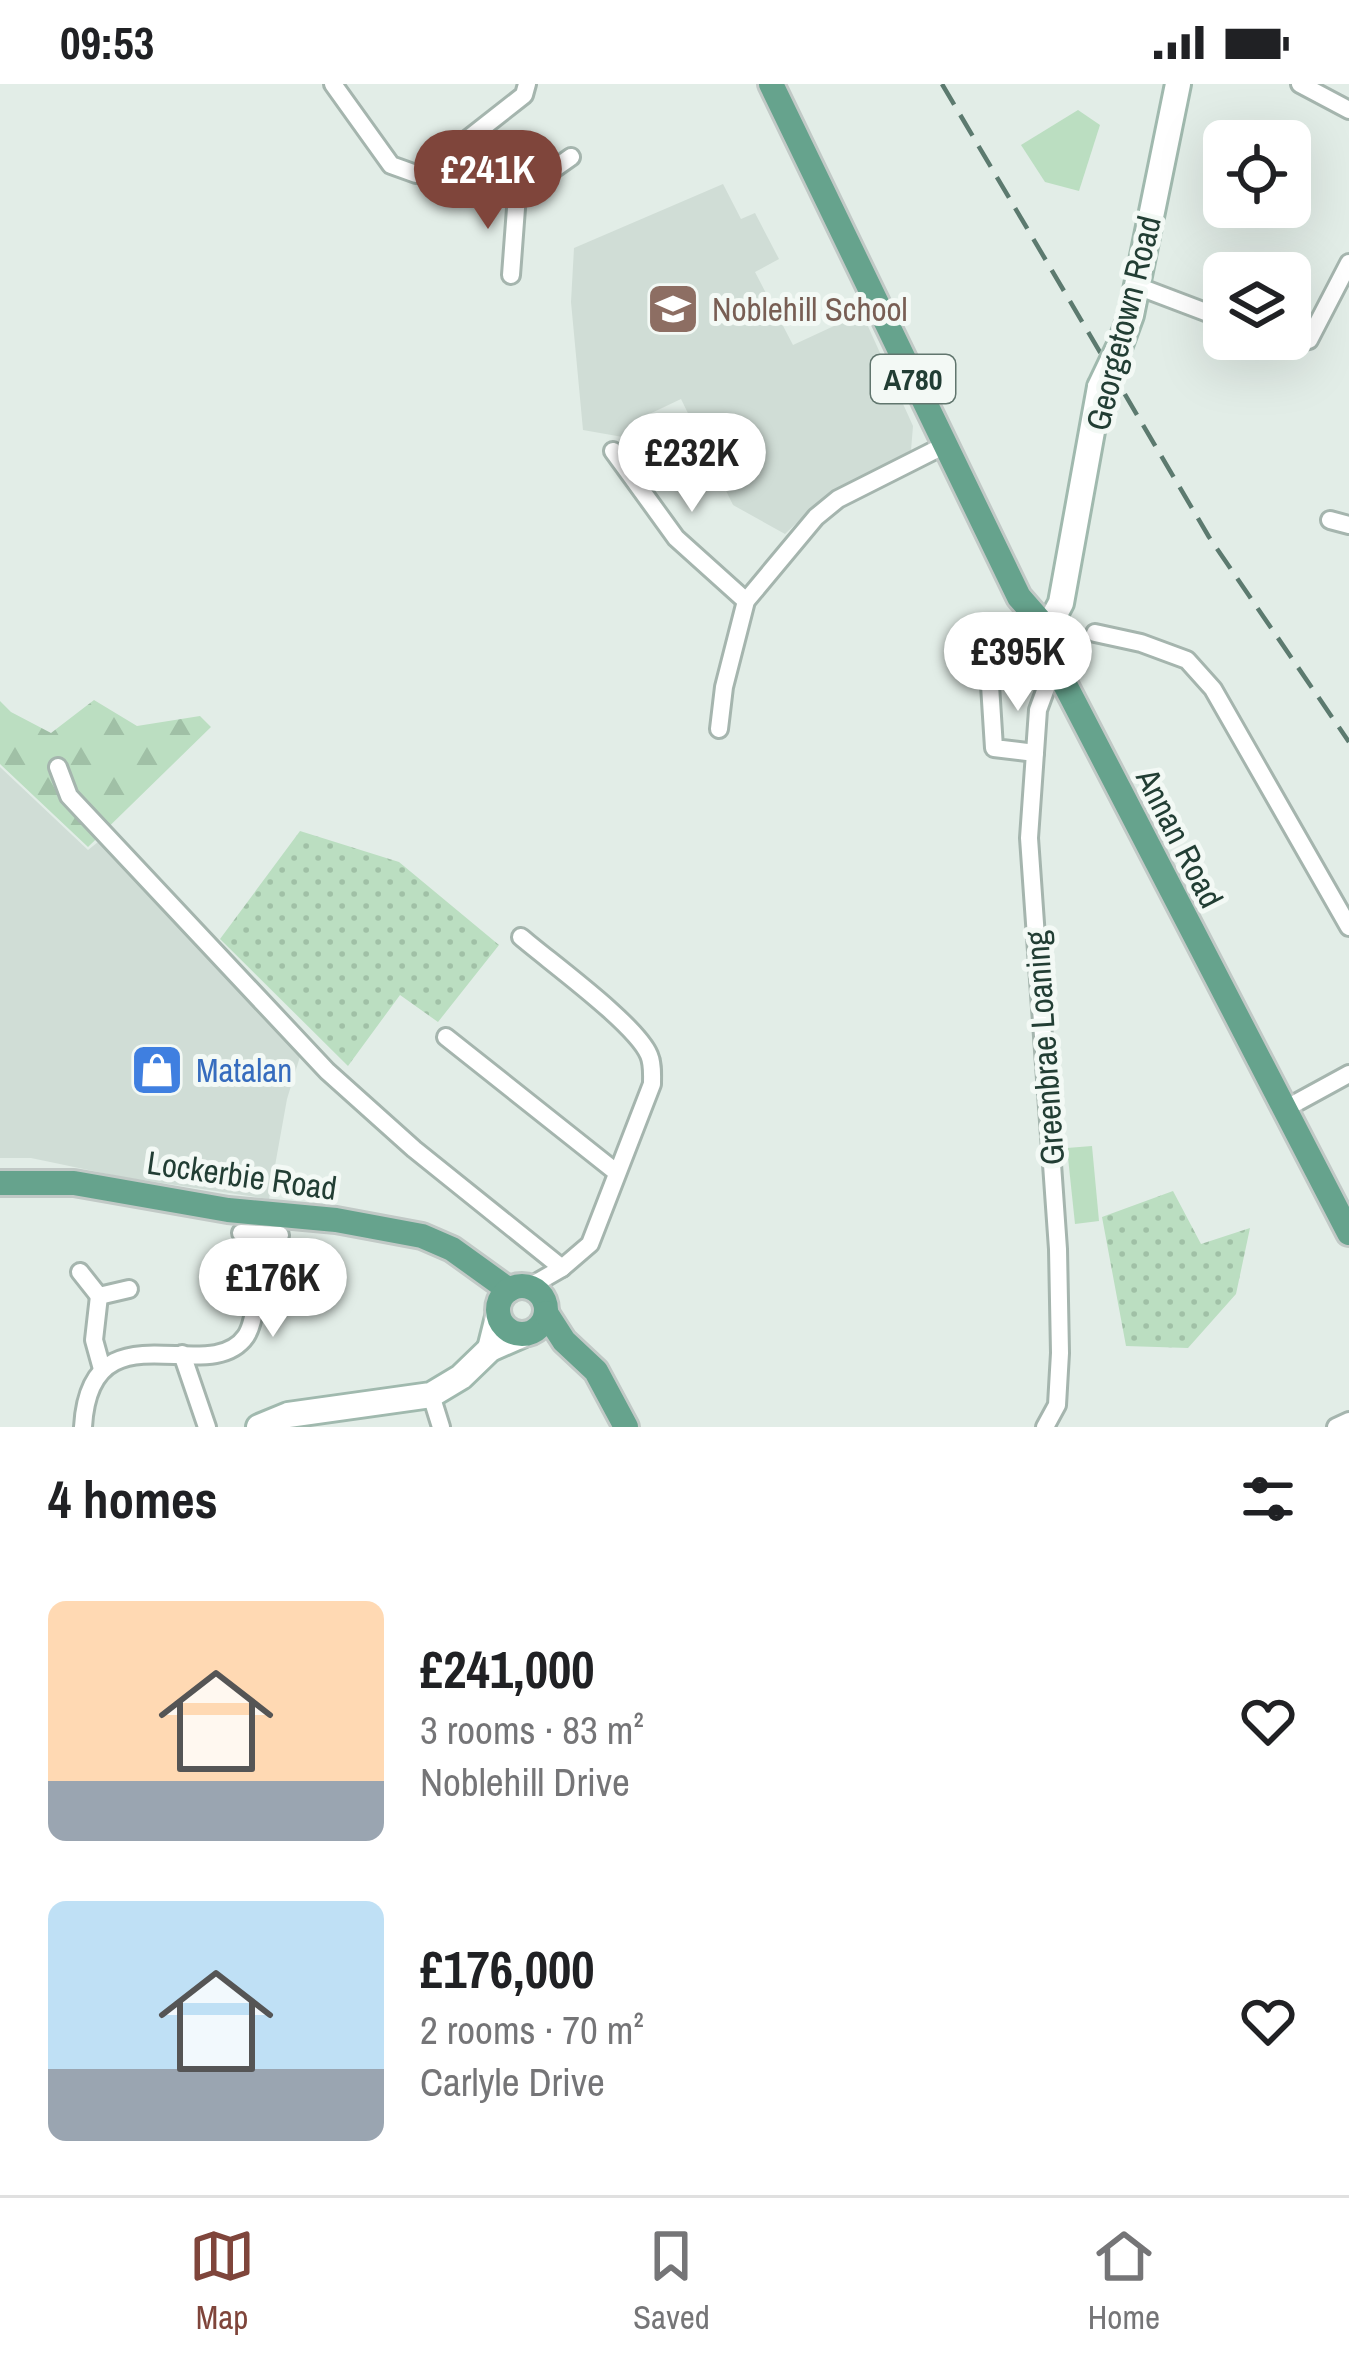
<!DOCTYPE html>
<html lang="en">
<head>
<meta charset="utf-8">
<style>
	body { margin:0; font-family:"Archivo Narrow",sans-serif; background:#f2f2f2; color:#202124; height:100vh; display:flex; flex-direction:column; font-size:45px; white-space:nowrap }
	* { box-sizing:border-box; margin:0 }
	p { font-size:39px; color:#757577 }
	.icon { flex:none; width:66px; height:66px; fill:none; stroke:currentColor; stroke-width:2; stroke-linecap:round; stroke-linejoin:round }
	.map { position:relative; height:1343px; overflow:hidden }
	.side { display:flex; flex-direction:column; background:#fff; flex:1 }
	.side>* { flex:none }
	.tools { position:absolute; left:1203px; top:36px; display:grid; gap:24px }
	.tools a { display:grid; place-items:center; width:108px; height:108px; border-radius:18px; background:#fff; box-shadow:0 12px 48px #0002; font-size:60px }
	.price { position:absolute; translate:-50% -102px; padding:0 27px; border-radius:42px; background:#fff; color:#222; font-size:39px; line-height:78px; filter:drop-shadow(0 3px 6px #0008) }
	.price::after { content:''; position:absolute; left:50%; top:72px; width:36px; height:27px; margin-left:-18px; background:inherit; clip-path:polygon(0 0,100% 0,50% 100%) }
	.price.active { background:#7f453b; color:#fff }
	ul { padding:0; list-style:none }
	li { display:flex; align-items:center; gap:36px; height:300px; padding:0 48px }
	li span { display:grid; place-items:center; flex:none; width:336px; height:240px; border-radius:18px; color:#555 }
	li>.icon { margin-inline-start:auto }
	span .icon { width:144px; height:144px; fill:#fffc; stroke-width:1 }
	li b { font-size:51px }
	h2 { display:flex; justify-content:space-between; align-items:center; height:144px; padding:0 48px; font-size:51px }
	.status { display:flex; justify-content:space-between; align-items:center; height:84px; padding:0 60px; background:#fff; direction:ltr }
	.status svg { height:33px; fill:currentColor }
	.dock { display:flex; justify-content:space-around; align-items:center; height:168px; border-top:3px solid #e0e0e0; background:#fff; font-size:33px; color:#757577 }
	.dock a { display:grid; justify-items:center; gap:6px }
	.dock .active { color:#7f453b }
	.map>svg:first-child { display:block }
</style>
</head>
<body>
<div class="status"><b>09:53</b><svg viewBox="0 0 49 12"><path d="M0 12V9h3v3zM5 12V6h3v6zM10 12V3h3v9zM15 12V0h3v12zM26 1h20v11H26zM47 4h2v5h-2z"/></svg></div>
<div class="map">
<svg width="1349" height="1343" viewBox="0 0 1349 1343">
	<defs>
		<pattern id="grass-dots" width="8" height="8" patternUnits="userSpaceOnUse" patternTransform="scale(3)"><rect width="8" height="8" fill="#bbdec1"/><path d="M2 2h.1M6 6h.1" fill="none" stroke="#a0c0a6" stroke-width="1.8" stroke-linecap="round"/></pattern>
		<pattern id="forest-firs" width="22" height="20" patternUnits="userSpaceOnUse" patternTransform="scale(3)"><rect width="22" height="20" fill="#bbdec1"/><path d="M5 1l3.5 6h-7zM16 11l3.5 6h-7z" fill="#a0c0a6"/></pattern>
	</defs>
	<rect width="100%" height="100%" fill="#e2ede7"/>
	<g fill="#d0ddd6">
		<polygon points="723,100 741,135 755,129 779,175 755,188 793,261 862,229 913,342 911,366 811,425 785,450 733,421 681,315 641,334 634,355 583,346 571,218 574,164"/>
		<polygon points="0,683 88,766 98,758 302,966 287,1015 269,1115 122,1093 31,1074 0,1074"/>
	</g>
	<g fill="url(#grass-dots)">
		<polygon points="300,747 399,778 499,861 438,938 400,911 348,982 220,855"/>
		<polygon points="1173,1107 1201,1160 1250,1144 1236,1210 1188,1264 1126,1262 1102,1133"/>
	</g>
	<polygon fill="url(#forest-firs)" points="94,616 137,642 200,632 211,643 88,763 0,680 0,617 11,628 51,649"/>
	<g fill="#bbdec1">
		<polygon points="1078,26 1100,41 1079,107 1045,98 1021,61"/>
		<polygon points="1092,1062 1099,1137 1075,1140 1067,1064"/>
	</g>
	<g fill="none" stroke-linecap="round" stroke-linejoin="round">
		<g stroke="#a5b5ae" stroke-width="22">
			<g id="street">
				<polyline points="333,0 391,81 416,90 431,84 524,11 527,0"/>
				<polyline points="1300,0 1349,26"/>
				<polyline points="474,51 517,111 571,73"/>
				<polyline points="511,191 517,111"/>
				<polyline points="1137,202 1224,235"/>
				<polyline points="1266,255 1281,262 1309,256 1349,179"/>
				<polyline points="613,367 676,454 746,517"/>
				<polyline points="1330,436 1349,441"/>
				<polyline points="1095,549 1141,559 1187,576 1213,605 1349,843"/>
				<polyline points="990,601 994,664 1035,669"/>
				<polyline points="719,645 724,603 746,517 816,433 838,415 945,361"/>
				<polyline points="58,683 69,712 327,987 414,1065 562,1184"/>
				<path d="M 521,853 C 550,878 636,940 649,971 C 653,980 652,990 652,1000 L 590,1160 L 562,1184 L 529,1203"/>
				<polyline points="446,953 616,1088"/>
				<polyline points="1283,1026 1349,990"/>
				<polyline points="241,1149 280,1151"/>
				<polyline points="80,1188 99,1212"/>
				<polyline points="182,1270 207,1343"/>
				<polyline points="102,1285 94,1256 99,1212 129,1205"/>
				<polyline points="431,1311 441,1343"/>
				<path d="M 83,1343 C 90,1217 209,1306 246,1252 C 259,1232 258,1175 260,1150"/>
				<polyline points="1045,1343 1057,1321 1060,1269 1058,1165 1029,754 1038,626 1049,596 1058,587"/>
				<polyline points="1336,1343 1349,1337"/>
			</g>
		</g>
		<g stroke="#a0b9ae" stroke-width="30">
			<g id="secondary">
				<polyline points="1120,261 1131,231 1178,0"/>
				<polyline points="1047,545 1061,519 1100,303"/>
				<polyline points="490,1265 498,1233"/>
				<polyline points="259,1343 288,1331 431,1311 461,1293 490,1265 522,1251"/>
			</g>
		</g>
		<g stroke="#c1c9c6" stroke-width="30">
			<g id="primary">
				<polyline points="771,0 1019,513 1047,545 1058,587 1349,1149"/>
				<polyline points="0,1099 74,1099 228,1126 336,1136 422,1152 452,1165 509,1206"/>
				<circle cx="522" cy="1226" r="24"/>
				<polyline points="546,1229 564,1257 596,1287 626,1343"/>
			</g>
		</g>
		<use href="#street" stroke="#fff" stroke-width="16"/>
		<use href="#secondary" stroke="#fff" stroke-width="24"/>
		<use href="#primary" stroke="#66a38d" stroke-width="24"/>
		<polyline stroke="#5c7a6f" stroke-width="4.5" stroke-dasharray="24 12" stroke-linecap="butt" points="942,0 1209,453 1349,658"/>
		<g stroke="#a0b9ae" stroke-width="30" stroke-linecap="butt">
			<polyline id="secondary-bridge" points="1100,303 1120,261"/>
		</g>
		<use href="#secondary-bridge" stroke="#fff" stroke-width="24"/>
	</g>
	<defs>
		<g id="school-square" transform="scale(2.7)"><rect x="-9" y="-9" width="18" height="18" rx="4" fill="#8d6e63" stroke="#f3f9f5"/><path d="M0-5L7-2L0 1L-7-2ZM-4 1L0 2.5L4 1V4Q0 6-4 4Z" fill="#fff"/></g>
		<g id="shop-square" transform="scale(2.7)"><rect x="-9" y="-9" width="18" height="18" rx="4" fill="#3f7fe0" stroke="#f3f9f5"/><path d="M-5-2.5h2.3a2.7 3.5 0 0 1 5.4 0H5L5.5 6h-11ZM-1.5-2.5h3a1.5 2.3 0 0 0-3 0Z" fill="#fff"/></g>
	</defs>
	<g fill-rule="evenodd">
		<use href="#school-square" x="673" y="225"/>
		<use href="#shop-square" x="157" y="986"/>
	</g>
	<g text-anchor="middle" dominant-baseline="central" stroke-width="10" stroke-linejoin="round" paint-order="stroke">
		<rect fill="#f3f9f5" stroke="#61766e" stroke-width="3" x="871" y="271" width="84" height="48" rx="9"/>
		<g font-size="30" font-weight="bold" fill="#223e34">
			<text x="913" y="295">A780</text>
		</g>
		<g font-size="33" fill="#785e54" stroke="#f3f9f5" text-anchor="start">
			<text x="712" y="225">Noblehill School</text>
		</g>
		<g font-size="33" fill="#223e34" stroke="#f3f9f5">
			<text transform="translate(1123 239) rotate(-76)">Georgetown Road</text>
			<text transform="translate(1180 754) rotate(63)">Annan Road</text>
			<text transform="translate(1044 964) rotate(-94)">Greenbrae Loaning</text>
			<text transform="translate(242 1091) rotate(8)">Lockerbie Road</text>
		</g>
		<g font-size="33" fill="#366cbe" stroke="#f3f9f5" text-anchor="start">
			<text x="196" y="986">Matalan</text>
		</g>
	</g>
</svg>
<div class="tools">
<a><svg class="icon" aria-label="locate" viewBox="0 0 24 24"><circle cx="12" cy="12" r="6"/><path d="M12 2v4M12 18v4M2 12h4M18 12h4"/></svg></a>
<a><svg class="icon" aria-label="layers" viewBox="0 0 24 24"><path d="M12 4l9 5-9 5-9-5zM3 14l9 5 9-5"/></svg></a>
</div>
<b class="price active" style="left:488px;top:148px">£241K</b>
<b class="price" style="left:692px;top:431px">£232K</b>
<b class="price" style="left:1018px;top:630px">£395K</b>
<b class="price" style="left:273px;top:1256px">£176K</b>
</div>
<section class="side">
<h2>4 homes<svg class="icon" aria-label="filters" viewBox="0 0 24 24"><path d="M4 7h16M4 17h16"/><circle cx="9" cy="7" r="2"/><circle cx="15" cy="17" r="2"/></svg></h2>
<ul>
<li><span style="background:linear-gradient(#ffd9b3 75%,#9aa5b1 0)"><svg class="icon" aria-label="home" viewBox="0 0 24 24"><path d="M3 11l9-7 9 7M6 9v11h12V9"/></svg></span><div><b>£241,000</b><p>3 rooms · 83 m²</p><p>Noblehill Drive</p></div><svg class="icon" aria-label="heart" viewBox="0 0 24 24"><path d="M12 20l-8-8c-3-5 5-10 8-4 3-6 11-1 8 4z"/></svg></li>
<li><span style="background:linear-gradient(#bfe0f5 70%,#9aa5b1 0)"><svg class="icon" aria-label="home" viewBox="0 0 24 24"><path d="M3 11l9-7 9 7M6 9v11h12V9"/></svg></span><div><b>£176,000</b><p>2 rooms · 70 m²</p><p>Carlyle Drive</p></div><svg class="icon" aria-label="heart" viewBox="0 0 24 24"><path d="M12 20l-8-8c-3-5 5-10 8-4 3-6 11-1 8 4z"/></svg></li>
</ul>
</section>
<nav class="dock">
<a class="active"><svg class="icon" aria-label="map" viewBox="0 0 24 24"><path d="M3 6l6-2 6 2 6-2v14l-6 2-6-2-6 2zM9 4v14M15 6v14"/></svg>Map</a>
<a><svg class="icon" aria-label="saved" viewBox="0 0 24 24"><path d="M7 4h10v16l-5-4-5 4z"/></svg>Saved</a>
<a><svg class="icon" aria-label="home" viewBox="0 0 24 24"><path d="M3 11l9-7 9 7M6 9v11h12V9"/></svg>Home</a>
</nav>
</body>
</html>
